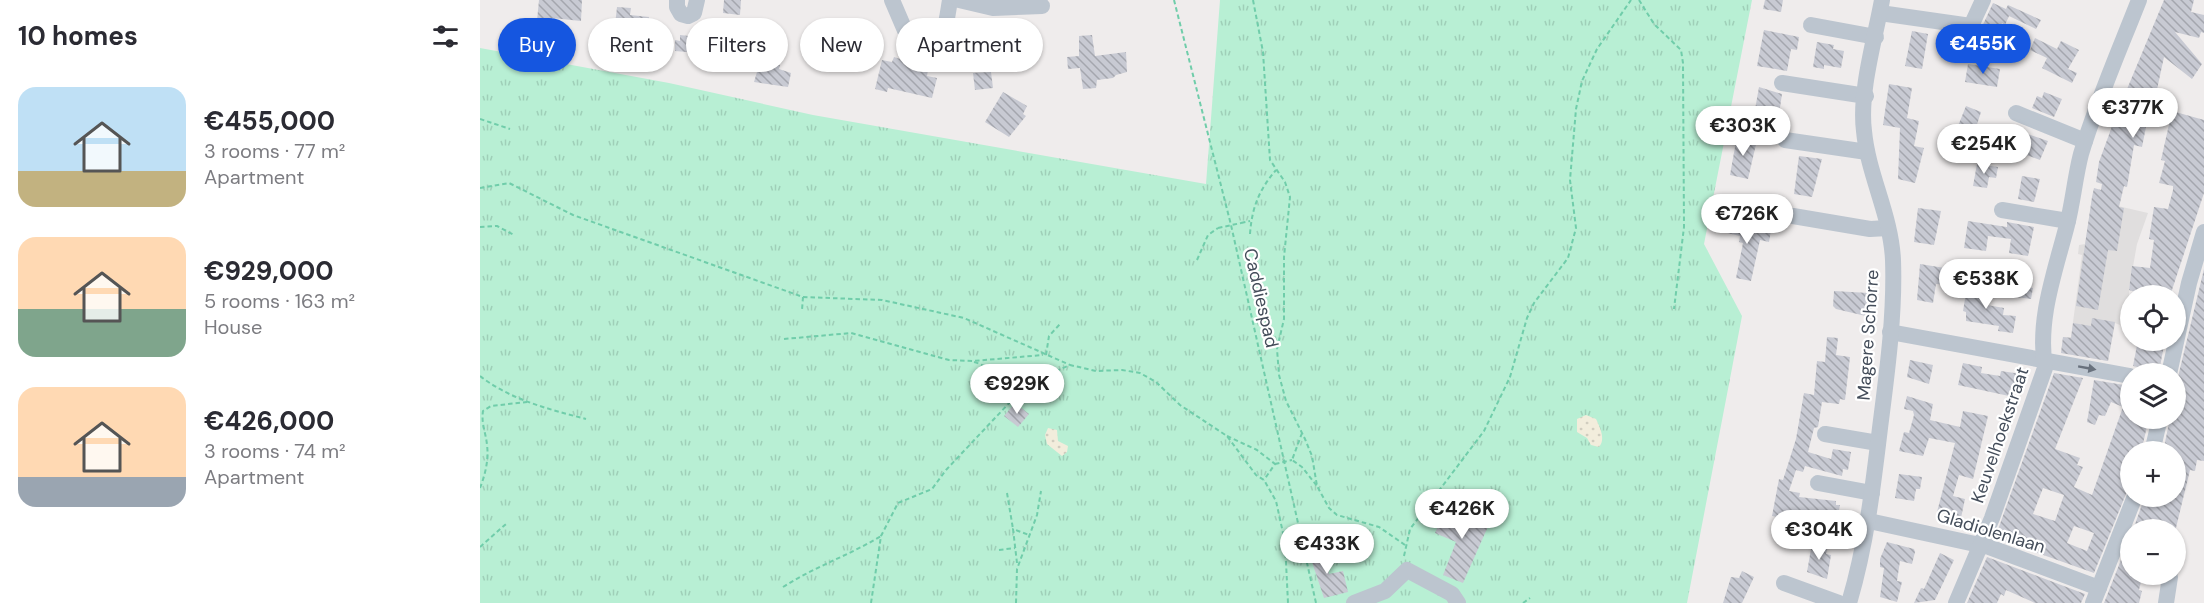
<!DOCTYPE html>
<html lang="en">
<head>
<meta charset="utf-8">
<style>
	body { margin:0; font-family:"DM Sans",sans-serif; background:#f7f7f7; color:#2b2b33; height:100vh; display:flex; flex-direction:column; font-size:22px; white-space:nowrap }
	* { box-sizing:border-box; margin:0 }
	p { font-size:20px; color:#7c7c81 }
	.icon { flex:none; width:33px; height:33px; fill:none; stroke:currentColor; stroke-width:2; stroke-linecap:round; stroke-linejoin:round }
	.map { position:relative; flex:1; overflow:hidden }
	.drawer { display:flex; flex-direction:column; background:#fff; width:480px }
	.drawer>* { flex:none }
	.top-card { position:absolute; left:18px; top:18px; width:570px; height:54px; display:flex; gap:12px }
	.buttons { position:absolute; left:1640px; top:285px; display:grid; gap:12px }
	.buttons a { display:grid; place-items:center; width:66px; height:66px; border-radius:50%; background:#fff; box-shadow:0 2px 4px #0004; font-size:30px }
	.price { position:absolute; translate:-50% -51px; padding:0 14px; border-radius:21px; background:#fff; color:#222; font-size:20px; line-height:39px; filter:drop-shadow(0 2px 3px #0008) }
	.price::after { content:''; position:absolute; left:50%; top:36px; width:18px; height:14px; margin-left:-9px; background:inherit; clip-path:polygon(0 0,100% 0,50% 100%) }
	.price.active { background:#1556e0; color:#fff }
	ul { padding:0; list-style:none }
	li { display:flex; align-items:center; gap:18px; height:150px; padding:0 18px }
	li span { display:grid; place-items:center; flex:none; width:168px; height:120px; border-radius:18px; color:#555 }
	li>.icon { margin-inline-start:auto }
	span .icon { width:72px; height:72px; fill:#fffc; stroke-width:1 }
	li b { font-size:26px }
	h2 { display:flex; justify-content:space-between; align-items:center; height:72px; padding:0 18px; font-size:26px }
	.chip { padding:0 21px; border-radius:27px; background:#fff; box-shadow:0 2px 4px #0004; font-size:21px; line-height:54px }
	.chip.active { background:#1556e0; color:#fff }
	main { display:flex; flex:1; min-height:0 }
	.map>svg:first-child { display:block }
</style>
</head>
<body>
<main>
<section class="drawer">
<h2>10 homes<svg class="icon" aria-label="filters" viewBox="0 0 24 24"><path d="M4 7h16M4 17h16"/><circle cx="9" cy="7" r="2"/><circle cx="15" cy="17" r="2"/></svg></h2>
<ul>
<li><span style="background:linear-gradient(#bfe0f5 70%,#c2b280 0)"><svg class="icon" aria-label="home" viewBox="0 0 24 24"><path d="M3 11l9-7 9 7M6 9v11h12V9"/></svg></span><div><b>€455,000</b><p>3 rooms · 77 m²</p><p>Apartment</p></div></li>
<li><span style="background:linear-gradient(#ffd9b3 60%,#7fa58c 0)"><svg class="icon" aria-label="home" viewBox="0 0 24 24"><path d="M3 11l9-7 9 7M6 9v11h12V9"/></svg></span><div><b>€929,000</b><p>5 rooms · 163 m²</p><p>House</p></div></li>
<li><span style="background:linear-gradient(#ffd9b3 75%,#9aa5b1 0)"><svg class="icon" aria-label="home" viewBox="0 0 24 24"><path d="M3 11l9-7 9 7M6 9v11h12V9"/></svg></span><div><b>€426,000</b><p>3 rooms · 74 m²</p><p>Apartment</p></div></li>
</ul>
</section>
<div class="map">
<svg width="1724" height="603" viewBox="0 0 1724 603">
	<defs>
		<pattern id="grass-tufts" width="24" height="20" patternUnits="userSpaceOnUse" patternTransform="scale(1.5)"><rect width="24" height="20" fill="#b8efd4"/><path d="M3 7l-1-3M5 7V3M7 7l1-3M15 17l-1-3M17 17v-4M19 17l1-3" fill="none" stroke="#9fcfb8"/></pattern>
		<pattern id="sand-dots" width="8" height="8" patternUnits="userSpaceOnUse" patternTransform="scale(1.5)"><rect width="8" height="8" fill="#f2eddc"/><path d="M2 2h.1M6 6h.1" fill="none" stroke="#d1cdbf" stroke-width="1.8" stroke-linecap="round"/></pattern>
		<pattern id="building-back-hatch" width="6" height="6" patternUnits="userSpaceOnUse" patternTransform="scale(1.5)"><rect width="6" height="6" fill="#c8cad3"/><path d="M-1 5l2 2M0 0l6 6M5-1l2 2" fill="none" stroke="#a4a6ae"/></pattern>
	</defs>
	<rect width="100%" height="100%" fill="#efecec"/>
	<polygon fill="#e0dede" points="1612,200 1668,213 1657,244 1649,289 1650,329 1635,323 1628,361 1581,353 1583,337 1591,337 1602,255 1598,254 1599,245 1605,244"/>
	<polygon fill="url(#grass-tufts)" points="740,0 1272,0 1224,244 1262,316 1207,603 0,603 0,48 189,83 333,115 726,184"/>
	<g fill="url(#sand-dots)">
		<path d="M 1106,415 L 1116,419 C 1120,427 1126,440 1119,447 L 1111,445 L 1107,438 L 1097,432 L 1097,419 Z"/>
		<polygon points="568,428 577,430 578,441 588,446 587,452 582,456 567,444 565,435"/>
	</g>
	<g fill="url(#building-back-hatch)" fill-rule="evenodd">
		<polygon points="59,0 102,0 101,21 72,18 71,33 56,31"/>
		<polygon points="244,0 261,0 260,15 243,13"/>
		<polygon points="1285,0 1303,0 1301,12 1283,9"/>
		<polygon points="1684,0 1714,0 1711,12 1724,15 1724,33 1721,32 1719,38 1695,32 1722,64 1712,79 1684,57 1673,108 1668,107 1658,125 1666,127 1662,147 1654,145 1647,187 1644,186 1639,207 1644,208 1637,251 1628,250 1618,310 1596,306 1612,197 1614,188 1621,190 1622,184 1616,182 1619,162 1635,118 1646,122 1651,111 1640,106"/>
		<polygon points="1513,3 1526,9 1528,5 1561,20 1556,29 1529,16 1525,25 1522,23 1515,38 1500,31"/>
		<polygon points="137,7 151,8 150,15 169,17 167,38 134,35"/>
		<polygon points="1284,30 1319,37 1317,50 1311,49 1307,71 1277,66"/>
		<polygon points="210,31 243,34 241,55 195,51 195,40 200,41 200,35 209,36"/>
		<polygon points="1432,31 1448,34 1442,69 1425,66"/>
		<polygon points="612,35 615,56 646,52 647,72 636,75 633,78 617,80 616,88 603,89 600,68 588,69 587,57 599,56 599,36"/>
		<polygon points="1555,38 1577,49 1581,41 1599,50 1588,69 1597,73 1592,83 1562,68 1567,58 1550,50"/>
		<polygon points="271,41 285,44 282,60 300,65 299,69 311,73 308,87 274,82 277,72 268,71 270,63 267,62"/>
		<polygon points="1337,42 1354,45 1353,49 1364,51 1361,68 1344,65 1344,69 1333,67"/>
		<polygon points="414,57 442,66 441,69 448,70 447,76 457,78 452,98 408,88 407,92 395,89 402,60 412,62"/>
		<polygon points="1488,64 1520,69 1517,87 1485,82"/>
		<polygon points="511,72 513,88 495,90 493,73"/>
		<polygon points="1409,84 1432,88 1427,118 1439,121 1434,146 1444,148 1435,183 1418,179 1420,128 1403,125"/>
		<polygon points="1279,87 1302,94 1298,121 1293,126 1273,121"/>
		<polygon points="523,92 547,106 543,114 546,116 529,137 505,122"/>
		<polygon points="1564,92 1582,99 1574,117 1552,108 1557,96 1562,98"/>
		<polygon points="1486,106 1501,112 1493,137 1476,131"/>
		<polygon points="1692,111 1724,120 1724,193 1690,296 1668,296 1649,290 1652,266 1670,268 1674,240 1669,239 1674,207 1688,209 1693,190 1693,186 1679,183 1685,161 1681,160"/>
		<polygon points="1536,130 1568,141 1560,160 1535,151 1539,142 1532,139"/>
		<polygon points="1257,136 1277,140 1268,179 1250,175"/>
		<polygon points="1319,156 1342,159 1332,197 1314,194"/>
		<polygon points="1497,164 1518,167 1516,178 1509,177 1507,188 1493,186"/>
		<polygon points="1542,176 1560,179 1554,202 1538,199"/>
		<polygon points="1438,208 1461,211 1454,245 1434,242"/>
		<polygon points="1246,218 1291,230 1289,242 1280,240 1271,281 1256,278 1263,243 1259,242 1260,236 1243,232"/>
		<polygon points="1488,221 1527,227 1527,222 1554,227 1548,256 1529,253 1531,239 1508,236 1506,251 1484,248"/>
		<polygon points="1440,264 1471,269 1468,285 1456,284 1453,303 1437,300"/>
		<polygon points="1724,269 1724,461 1717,460 1715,471 1710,470 1695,532 1695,530 1653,530 1665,496 1695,496 1695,452 1683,452 1690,418 1695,418 1697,381"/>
		<polygon points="1530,284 1553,288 1551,299 1528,296"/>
		<polygon points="1492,286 1510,289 1507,305 1524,308 1523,315 1536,316 1533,333 1518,331 1519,326 1486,321 1486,312 1483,311 1487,287"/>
		<polygon points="1354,291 1389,293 1388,300 1393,300 1390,317 1356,309 1353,306"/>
		<polygon points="1612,318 1635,322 1628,361 1581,353 1583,337 1591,338 1593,323 1611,326"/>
		<polygon points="1347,337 1358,338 1356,355 1370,357 1365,400 1360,399 1359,404 1342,402 1338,427 1334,428 1328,452 1351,459 1353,449 1371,452 1368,470 1363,469 1362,476 1325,466 1323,472 1316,470 1309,491 1320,493 1319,497 1356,501 1356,505 1360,505 1356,527 1339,524 1340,515 1316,510 1313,520 1292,516 1299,479 1303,480 1316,439 1324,393 1334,395 1337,361 1345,362"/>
		<polygon points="1658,340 1685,340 1679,372 1653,366"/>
		<polygon points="1430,360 1453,365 1449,384 1427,377"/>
		<polygon points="1483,363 1502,367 1501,373 1520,376 1521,371 1541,374 1537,393 1530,392 1529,396 1478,385"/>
		<path d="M 1574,373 L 1603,378 L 1575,449 L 1600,458 L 1597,465 L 1603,467 L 1594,487 L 1612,495 L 1643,407 L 1631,402 L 1625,416 L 1619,415 L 1615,425 L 1607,422 L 1614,380 L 1650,386 L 1650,418 L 1669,418 L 1661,452 L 1650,452 L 1650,484 L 1614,573 L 1515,538 ZM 1563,488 L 1584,495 L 1575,521 L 1553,514 ZM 1594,526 L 1614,533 L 1607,551 L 1587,543 Z"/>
		<polygon points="1427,396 1453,404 1450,420 1480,427 1483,411 1508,416 1493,479 1479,475 1473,496 1485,499 1481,518 1457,512 1475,443 1449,438 1443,456 1419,451 1424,432 1429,433 1434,415 1433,411 1424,409"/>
		<polygon points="535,403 549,414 538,427 524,416"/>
		<polygon points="1419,474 1442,477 1440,489 1436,489 1434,501 1415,498"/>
		<polygon points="967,505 1010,522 983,583 963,575 976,542 955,533"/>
		<polygon points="1650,537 1650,574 1663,574 1659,590 1662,591 1659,603 1624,603"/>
		<polygon points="1407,542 1434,549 1435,552 1432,564 1420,561 1417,581 1422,582 1417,602 1400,597 1404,568 1400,567 1400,559"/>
		<polygon points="1332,543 1348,547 1346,554 1351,555 1347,579 1327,572"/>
		<polygon points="844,547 849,574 863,571 868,592 844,598 828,550"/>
		<polygon points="1460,553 1474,560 1455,600 1434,603 1441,588 1444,589"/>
		<polygon points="1507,557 1605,594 1601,603 1555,603 1526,590 1524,596 1521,594 1517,603 1487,603"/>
		<polygon points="1262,571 1274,577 1262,603 1243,603 1251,577 1259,578"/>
	</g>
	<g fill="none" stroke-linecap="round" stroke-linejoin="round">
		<g stroke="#70cdaa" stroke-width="2" stroke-dasharray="4.5 3" stroke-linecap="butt">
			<polyline points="694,0 751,225 836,603"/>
			<polyline points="773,0 783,52 790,160 805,182 810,197 804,257 804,319 797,349 799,375 806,401 825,439 832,456 837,486 849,508 857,515 899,527 925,545"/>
			<polyline points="1159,0 1174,24 1201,50 1203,63 1204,227 1194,309"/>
			<polyline points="0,119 30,129"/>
			<polyline points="0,188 29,183 93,215 323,297 322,310"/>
			<polyline points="761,223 770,221"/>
			<polyline points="0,227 17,226 34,235"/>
			<path d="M 770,234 C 772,207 779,190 796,170"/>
			<polyline points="717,260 728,235 738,228"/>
			<polyline points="323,297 402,300 484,318 590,365"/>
			<polyline points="304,339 371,333 469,360 493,361 563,355"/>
			<polyline points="566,355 569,336 580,324"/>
			<path d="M 494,362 C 513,367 523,384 543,390"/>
			<path d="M 0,376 C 31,400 68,409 106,419"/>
			<polyline points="822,433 812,460 822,467 837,486"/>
			<polyline points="747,436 777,450 795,464 784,480"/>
			<path d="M 0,488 C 5,475 9,460 7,445 C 6,433 1,424 3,411 L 11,406 L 47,402"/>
			<polyline points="527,493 533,529"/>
			<polyline points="0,547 26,524"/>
			<polyline points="519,550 535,548"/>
			<polyline points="924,556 930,529 1004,431 1030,377 1047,318 1054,303 1088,258 1096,228 1090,180 1096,109 1102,81 1117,49 1151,0"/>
			<polyline points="537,563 533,529 549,535"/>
			<path d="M 303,587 C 336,566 368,556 401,536"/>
			<polyline points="391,603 401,536 418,503 452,489 466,470 548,383 590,365 616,371 642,370 660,373 676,382 700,405 747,436 776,475 784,480 796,501 805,542 808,603"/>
			<polyline points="536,603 537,569 557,515 561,491"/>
			<polyline points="1043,603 1050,598"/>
		</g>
		<g stroke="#bcc5cf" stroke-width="16">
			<polyline points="197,0 197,7 201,14 208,16 214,13 217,0"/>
			<path d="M 412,0 L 433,49 L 448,54 C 465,46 467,17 470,0"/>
			<polyline points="479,0 513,8 562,6"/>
			<polyline points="1400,13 1491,26 1503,0"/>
			<polyline points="1331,25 1396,37"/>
			<polyline points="1302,83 1386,96"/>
			<polyline points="1536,113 1605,141"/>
			<polyline points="1305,140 1387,152"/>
			<polyline points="1522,210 1588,221"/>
			<polyline points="1313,216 1390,229 1408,228"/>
			<polyline points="1410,332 1650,376"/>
			<polyline points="1689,374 1709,283 1724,232"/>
			<polyline points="1345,434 1398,443"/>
			<polyline points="1672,452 1680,418"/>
			<polyline points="1338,483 1392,493"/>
			<polyline points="1389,521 1509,547 1619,588"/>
			<polyline points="1304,583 1359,603"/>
			<polyline points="874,603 905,591 927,570 972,594 978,603"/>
			<path d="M 1369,603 C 1386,546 1393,487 1400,428 C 1407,373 1415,315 1413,260 C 1411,215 1388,175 1384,131 C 1379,92 1395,39 1402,0"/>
			<path d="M 1476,603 L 1512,518 L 1565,368 C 1557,319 1575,272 1587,225 C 1593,202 1595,177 1601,154 C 1617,101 1639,51 1659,0"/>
			<polyline points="1613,603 1655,496"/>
			<polyline points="1686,603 1690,577"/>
		</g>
		<g stroke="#70cdaa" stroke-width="2" stroke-dasharray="4.5 3" stroke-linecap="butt">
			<polyline points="738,228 761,223"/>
			<polyline points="795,464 812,460"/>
		</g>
	</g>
	<defs><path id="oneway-solid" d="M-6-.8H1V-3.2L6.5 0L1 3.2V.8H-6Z" transform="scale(1.5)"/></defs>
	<use fill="#68717d" href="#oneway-solid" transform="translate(1607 368) rotate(10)"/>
	<g text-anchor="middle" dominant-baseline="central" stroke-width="4.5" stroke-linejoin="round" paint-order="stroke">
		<g font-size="18" fill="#444d5a" stroke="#fff">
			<text transform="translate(781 298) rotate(77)">Caddiespad</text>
			<text transform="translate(1388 335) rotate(-86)">Magere Schorre</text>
			<text transform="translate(1520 435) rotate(-71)">Keuvelhoekstraat</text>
			<text transform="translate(1511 531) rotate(17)">Gladiolenlaan</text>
		</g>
	</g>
</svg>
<div class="buttons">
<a><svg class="icon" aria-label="locate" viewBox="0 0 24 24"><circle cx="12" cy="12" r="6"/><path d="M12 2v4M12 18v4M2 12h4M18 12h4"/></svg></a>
<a><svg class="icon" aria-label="layers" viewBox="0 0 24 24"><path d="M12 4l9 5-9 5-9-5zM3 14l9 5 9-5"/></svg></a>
<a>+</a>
<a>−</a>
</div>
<b class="price active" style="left:1503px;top:75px">€455K</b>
<b class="price" style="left:1653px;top:139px">€377K</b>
<b class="price" style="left:1263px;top:157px">€303K</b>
<b class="price" style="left:1504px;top:175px">€254K</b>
<b class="price" style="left:1267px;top:245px">€726K</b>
<b class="price" style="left:1506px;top:310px">€538K</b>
<b class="price" style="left:537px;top:415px">€929K</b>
<b class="price" style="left:982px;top:540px">€426K</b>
<b class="price" style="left:1339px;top:561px">€304K</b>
<b class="price" style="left:847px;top:575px">€433K</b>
<div class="top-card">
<a class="chip active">Buy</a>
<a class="chip">Rent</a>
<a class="chip">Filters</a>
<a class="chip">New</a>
<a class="chip">Apartment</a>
</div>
</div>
</main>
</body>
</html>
